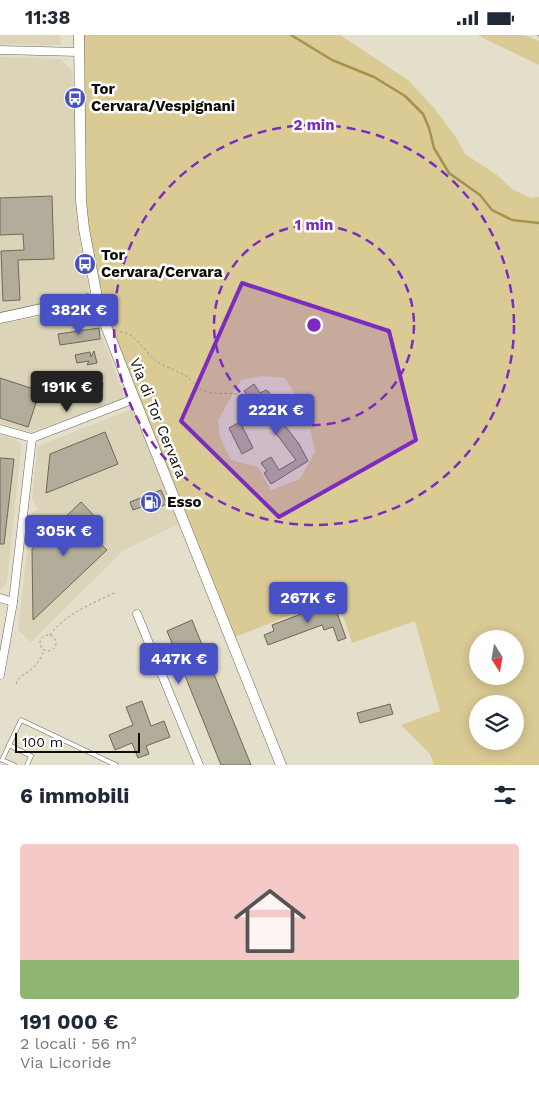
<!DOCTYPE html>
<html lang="it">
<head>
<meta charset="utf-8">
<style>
	body { margin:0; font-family:"Work Sans",sans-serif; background:#f2f2f3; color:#1f2937; height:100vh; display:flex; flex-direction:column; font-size:19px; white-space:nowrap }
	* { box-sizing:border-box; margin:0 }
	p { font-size:16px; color:#747a83 }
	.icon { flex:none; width:28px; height:28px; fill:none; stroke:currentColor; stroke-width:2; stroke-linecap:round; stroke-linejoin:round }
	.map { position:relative; height:730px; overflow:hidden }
	.sheet { display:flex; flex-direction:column; background:#fff; flex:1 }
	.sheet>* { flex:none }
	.needle { width:32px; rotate:169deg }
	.controls { position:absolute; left:469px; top:595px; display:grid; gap:10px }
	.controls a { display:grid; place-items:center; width:55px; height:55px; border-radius:50%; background:#fff; box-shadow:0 2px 12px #0003; font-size:25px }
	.scale { position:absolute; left:15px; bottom:12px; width:125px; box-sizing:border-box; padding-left:5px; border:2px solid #0e0c06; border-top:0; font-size:14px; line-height:18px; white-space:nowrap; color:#0e0c06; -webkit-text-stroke:4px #fff; paint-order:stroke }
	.price { position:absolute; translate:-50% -42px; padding:0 11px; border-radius:5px; background:#4750c5; color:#fff; font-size:16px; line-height:32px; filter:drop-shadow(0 1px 2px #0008) }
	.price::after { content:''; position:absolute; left:50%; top:30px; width:15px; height:11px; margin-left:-8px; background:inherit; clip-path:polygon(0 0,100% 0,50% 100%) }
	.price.selected { background:#222; color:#fff }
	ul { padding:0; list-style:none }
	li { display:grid; align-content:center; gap:10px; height:265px; padding:0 20px }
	li span { display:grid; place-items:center; height:155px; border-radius:5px; color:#555 }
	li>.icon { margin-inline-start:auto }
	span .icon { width:90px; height:90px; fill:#fffc; stroke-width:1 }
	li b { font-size:21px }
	h2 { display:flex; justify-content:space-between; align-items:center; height:60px; padding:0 20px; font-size:21px }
	.status { display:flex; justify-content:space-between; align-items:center; height:35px; padding:0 25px; background:#fff; direction:ltr }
	.status svg { height:14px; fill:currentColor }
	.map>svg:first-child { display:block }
</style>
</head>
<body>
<div class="status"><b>11:38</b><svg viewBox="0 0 49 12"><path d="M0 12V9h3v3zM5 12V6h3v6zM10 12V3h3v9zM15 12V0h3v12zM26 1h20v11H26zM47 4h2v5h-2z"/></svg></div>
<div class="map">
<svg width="539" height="730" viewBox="0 0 539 730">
	<rect width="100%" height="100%" fill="#e4dfcb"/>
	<g fill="#dbd4b9">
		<polygon points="0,0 60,0 61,10 0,9"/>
		<polygon points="0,22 60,24 71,34 73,39 79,197 89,256 87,259 20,274 0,277"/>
		<polygon points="84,274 90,275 93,278 123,357 123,364 31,397 0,388 0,289"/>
		<polygon points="132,374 179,489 124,515 31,607 18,595 29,499 37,492 32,478 38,475 32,463 38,411"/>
		<polygon points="0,400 15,404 21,409 21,413 7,547 0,555"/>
	</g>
	<g fill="#daca94" fill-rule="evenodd">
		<path d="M 82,0 L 340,0 L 408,45 L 434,73 L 457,104 L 465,119 L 497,140 L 512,154 L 531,163 L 539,162 L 539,730 L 434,730 L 430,719 L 401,690 L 440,676 L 415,586 L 352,608 L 337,562 L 235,602 L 110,289 C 102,261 93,232 90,203 C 81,136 83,67 82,0 ZM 261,341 L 285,343 L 307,377 L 315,417 L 300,444 L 271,455 L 258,432 L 231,425 L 220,402 L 218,385 L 241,345 ZM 478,604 L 515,604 L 515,641 L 478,641 ZM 478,669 L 515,669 L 515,706 L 478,706 Z"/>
		<polygon points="477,0 524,0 539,6 539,30"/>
	</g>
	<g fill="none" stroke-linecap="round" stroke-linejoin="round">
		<polyline stroke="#a6924a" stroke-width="2.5" points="291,0 332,25 374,42 405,61 423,79 429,93 434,113 449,138 480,160 492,175 512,185 539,188"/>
	</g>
	<g fill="#b2ad9a" stroke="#6d6856">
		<polygon points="52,161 54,224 18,225 20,265 3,266 1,216 24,215 23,199 0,200 0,163"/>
		<polygon points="99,293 100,304 60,310 58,299"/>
		<polygon points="94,316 97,328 87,330 89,326 77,328 75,320 90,317 91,322"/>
		<polygon points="83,338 92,343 90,347 103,348 102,356 88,354 84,361 73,356"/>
		<polygon points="0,343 40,356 28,392 0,383"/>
		<polygon points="60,343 68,364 57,368 49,348"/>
		<polygon points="254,349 260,358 266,355 269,357 270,360 266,366 299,409 308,426 271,449 264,438 267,436 261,428 271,422 279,435 296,425 244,356"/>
		<polygon points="240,387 253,413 242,419 229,393"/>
		<polygon points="105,397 118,429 46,458 50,419"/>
		<polygon points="0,423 14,424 4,509 0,509"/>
		<polygon points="161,455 167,469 146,477 144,471 133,475 130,467"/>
		<polygon points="81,467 101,488 90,498 107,515 33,585 32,514"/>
		<polygon points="333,567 346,603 338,606 333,592 324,595 322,590 268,610 264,600 274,596 272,590"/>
		<polygon points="192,585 251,730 221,730 167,596"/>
		<polygon points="142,666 151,691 164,686 170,702 146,711 149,719 138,723 132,708 115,715 109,700 133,690 126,672"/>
		<polygon points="390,669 393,679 360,688 357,678"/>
	</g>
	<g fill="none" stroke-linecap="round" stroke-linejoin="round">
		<g stroke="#6c6756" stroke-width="5">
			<g id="service">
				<polyline points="9,710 31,721 27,730"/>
				<polyline points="14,730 2,725 21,685 116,730"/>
			</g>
		</g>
		<g stroke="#6c6756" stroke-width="9">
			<g id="minor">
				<polyline points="0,15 79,17"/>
				<polyline points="0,394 32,403 134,364"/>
				<polyline points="0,563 13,567"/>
				<polyline points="137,579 199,730"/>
				<polyline points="0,640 13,567 32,403"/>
			</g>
		</g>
		<g stroke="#6c6756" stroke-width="11">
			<g id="tertiary">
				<polyline points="79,0 81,166 84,194 97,262 106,291 129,350 281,730"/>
				<polyline points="0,283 97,262"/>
			</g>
		</g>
		<g stroke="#9d9989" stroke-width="1" stroke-dasharray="2.5 2.5" stroke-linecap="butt">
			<polyline points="537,0 539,1"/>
			<path d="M 120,297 C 134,296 145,317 155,325 C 164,332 176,335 186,341 C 194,347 198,354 207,357 C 212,359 231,358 238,359 L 244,366"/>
			<path d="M 50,600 C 66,578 92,569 116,557"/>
			<circle cx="48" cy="608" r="8"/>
			<path d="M 16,649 C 19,640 27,639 34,632 C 39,627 42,621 44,614"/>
		</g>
		<use href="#service" stroke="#fff" stroke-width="4"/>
		<use href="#minor" stroke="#fff" stroke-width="8"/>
		<use href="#tertiary" stroke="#fff" stroke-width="10"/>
	</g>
	<path fill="#7b2cbf" fill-opacity="0.2" stroke="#7b2cbf" stroke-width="4" stroke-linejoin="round" d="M 242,248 L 389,296 L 416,405 L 279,482 L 181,386 Z"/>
	<g fill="none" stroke="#7b2cbf" stroke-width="2.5" stroke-dasharray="9 6">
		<circle cx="314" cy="290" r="100"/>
		<circle cx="314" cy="290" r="200"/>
	</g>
	<defs>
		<g id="bus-disc" transform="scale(1.125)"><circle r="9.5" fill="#4750c5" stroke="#fff"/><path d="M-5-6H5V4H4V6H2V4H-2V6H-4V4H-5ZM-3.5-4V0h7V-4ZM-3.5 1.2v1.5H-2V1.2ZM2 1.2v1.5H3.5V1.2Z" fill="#fff"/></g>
		<g id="fuel-disc" transform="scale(1.125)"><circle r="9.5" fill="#4750c5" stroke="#fff"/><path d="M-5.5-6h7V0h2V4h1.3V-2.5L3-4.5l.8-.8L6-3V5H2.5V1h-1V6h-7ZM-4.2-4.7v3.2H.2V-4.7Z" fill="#fff"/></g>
	</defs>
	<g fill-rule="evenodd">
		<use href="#bus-disc" x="75" y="63"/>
		<use href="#bus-disc" x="85" y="229"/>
		<use href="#fuel-disc" x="151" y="467"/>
	</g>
	<g text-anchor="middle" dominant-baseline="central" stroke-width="5" stroke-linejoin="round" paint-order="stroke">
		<g font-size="15" font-weight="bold" fill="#0e0c06" stroke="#fff" text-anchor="start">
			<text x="91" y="54">Tor<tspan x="91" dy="17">Cervara/Vespignani</tspan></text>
			<text x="101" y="220">Tor<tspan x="101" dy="17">Cervara/Cervara</tspan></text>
			<text x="167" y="467">Esso</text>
		</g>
		<g font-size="15" fill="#0e0c06" stroke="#fff">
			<text transform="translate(158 383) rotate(68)">Via di Tor Cervara</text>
		</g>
	</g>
	<circle cx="314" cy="290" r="8" fill="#7b2cbf" stroke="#fff" stroke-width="2.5"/>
	<g font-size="15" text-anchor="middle" font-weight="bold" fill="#7b2cbf" stroke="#fff" stroke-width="5" stroke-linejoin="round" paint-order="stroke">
		<text x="314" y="95">2 min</text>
		<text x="314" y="195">1 min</text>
	</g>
</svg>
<div class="controls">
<a><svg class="needle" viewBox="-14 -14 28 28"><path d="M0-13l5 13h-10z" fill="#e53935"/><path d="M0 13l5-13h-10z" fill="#747a83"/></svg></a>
<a><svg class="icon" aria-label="layers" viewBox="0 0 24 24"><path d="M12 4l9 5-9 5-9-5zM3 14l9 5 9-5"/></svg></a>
</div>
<div class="scale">100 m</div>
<b class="price" style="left:79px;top:301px">382K €</b>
<b class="price selected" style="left:67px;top:378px">191K €</b>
<b class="price" style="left:276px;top:401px">222K €</b>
<b class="price" style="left:64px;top:522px">305K €</b>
<b class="price" style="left:308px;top:589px">267K €</b>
<b class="price" style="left:179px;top:650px">447K €</b>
</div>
<section class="sheet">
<h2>6 immobili<svg class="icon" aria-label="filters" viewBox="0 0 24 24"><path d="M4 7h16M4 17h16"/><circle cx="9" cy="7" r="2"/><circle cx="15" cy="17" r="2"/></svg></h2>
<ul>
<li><span style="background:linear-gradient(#f6c9c9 75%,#8fb573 0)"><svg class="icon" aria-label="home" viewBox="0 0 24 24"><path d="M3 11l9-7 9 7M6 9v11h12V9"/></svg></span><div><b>191 000 €</b><p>2 locali · 56 m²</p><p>Via Licoride</p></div></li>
</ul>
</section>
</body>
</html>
